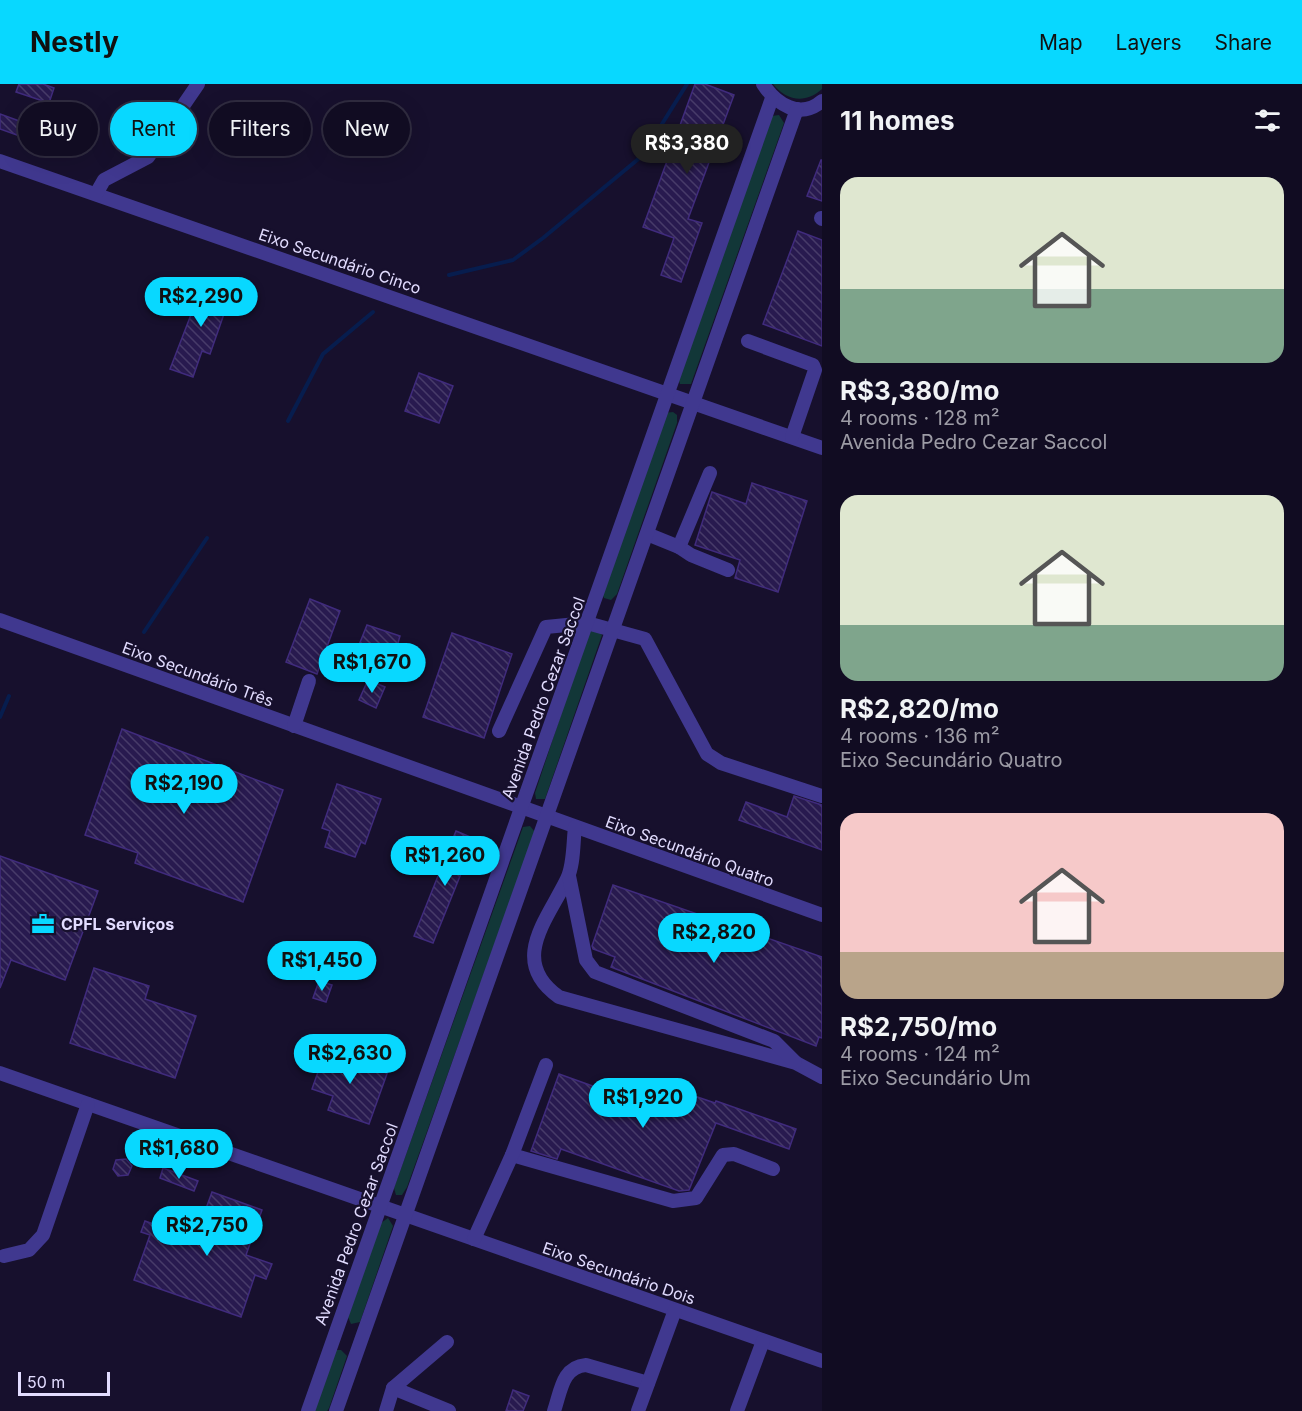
<!DOCTYPE html>
<html lang="en">
<head>
<meta charset="utf-8">
<style>
	body { margin:0; font-family:Inter,sans-serif; background:#1e1a2f; color:#f1f3f6; height:100vh; display:flex; flex-direction:column; font-size:22px; white-space:nowrap }
	* { box-sizing:border-box; margin:0 }
	p { font-size:20px; color:#9c9ba5 }
	.icon { flex:none; width:33px; height:33px; fill:none; stroke:currentColor; stroke-width:2; stroke-linecap:round; stroke-linejoin:round }
	.map { position:relative; flex:1; overflow:hidden }
	.panel { display:flex; flex-direction:column; background:#110c22; width:480px }
	.panel>* { flex:none }
	.banner { position:absolute; left:18px; top:18px; width:570px; height:54px; display:flex; gap:12px }
	.scale { position:absolute; left:18px; bottom:15px; width:92px; box-sizing:border-box; padding-left:6px; border:3px solid #e2dcff; border-top:0; font-size:16px; line-height:21px; white-space:nowrap; color:#e2dcff; -webkit-text-stroke:4px #17102d; paint-order:stroke }
	.price { position:absolute; translate:-50% -51px; padding:0 14px; border-radius:21px; background:#08d8ff; color:#111; font-size:20px; line-height:39px; filter:drop-shadow(0 2px 3px #0008) }
	.price::after { content:''; position:absolute; left:50%; top:36px; width:18px; height:14px; margin-left:-9px; background:inherit; clip-path:polygon(0 0,100% 0,50% 100%) }
	.price.active { background:#222; color:#fff }
	ul { padding:0; list-style:none }
	li { display:grid; align-content:center; gap:12px; height:318px; padding:0 18px }
	li span { display:grid; place-items:center; height:186px; border-radius:18px; color:#555 }
	li>.icon { margin-inline-start:auto }
	span .icon { width:108px; height:108px; fill:#fffc; stroke-width:1 }
	li b { font-size:26px }
	h2 { display:flex; justify-content:space-between; align-items:center; height:72px; padding:0 18px; font-size:26px }
	.chip { padding:0 21px; border-radius:27px; background:#110c22; box-shadow:0 6px 24px #0002,0 0 0 2px #302c40; font-size:21px; line-height:54px }
	.chip.active { background:#08d8ff; color:#111 }
	header { display:flex; align-items:center; gap:36px; box-sizing:border-box; height:84px; padding:0 30px; background:#08d8ff; color:#111 }
	header strong { font-size:28px }
	nav { display:flex; gap:33px; margin-inline-start:auto; font-size:21px }
	main { display:flex; flex:1; min-height:0 }
	.map>svg:first-child { display:block }
</style>
</head>
<body>
<header>
<strong>Nestly</strong>
<nav><a>Map</a><a>Layers</a><a>Share</a></nav>
</header>
<main>
<div class="map">
<svg width="822" height="1327" viewBox="0 0 822 1327">
	<defs>
		<pattern id="building-back-hatch" width="6" height="6" patternUnits="userSpaceOnUse" patternTransform="scale(1.5)"><rect width="6" height="6" fill="#281a4f"/><path d="M-1 5l2 2M0 0l6 6M5-1l2 2" fill="none" stroke="#473b69"/></pattern>
	</defs>
	<rect width="100%" height="100%" fill="#17102d"/>
	<g fill="#123738">
		<path d="M 773,0 L 822,0 L 822,5 C 806,20 786,17 773,0 Z"/>
		<polygon points="779,31 784,39 691,300 680,300 678,294 772,32"/>
		<polygon points="673,328 677,331 677,339 617,510 611,516 604,514 602,509 664,329"/>
		<polygon points="596,545 602,551 545,715 536,715 535,709 587,552 590,546"/>
		<polygon points="530,742 535,748 407,1103 402,1111 396,1111 394,1104 523,743"/>
		<polygon points="388,1134 393,1142 360,1238 351,1240 348,1233 381,1139"/>
		<polygon points="335,1266 341,1266 347,1272 329,1324 327,1327 313,1327"/>
	</g>
	<g fill="none" stroke-linecap="round" stroke-linejoin="round">
		<g stroke="#071d4e" stroke-width="4">
			<polyline points="449,191 513,176 543,154 642,72 687,0"/>
			<polyline points="288,337 323,270 373,228"/>
			<polyline points="144,548 207,454"/>
			<polyline points="0,633 9,612"/>
		</g>
	</g>
	<g fill="url(#building-back-hatch)" stroke="#402b7d" stroke-width="1.5">
		<polygon points="19,0 43,0 54,4 49,19 16,8"/>
		<polygon points="695,0 705,0 734,11 688,135 702,139 681,198 661,191 674,154 643,143"/>
		<polygon points="0,30 22,38 17,51 0,45"/>
		<polygon points="59,33 79,40 73,60 52,53"/>
		<polygon points="821,76 822,76 822,117 807,112"/>
		<polygon points="798,147 822,156 822,262 763,240"/>
		<polygon points="204,197 232,207 210,270 202,267 193,293 170,285"/>
		<polygon points="419,289 453,302 439,339 405,327"/>
		<polygon points="752,399 807,417 778,508 735,494 740,476 695,461 712,408 746,420"/>
		<polygon points="310,515 340,527 317,590 286,578"/>
		<polygon points="367,541 400,552 395,569 370,561 358,595 347,591"/>
		<polygon points="452,549 512,570 484,654 423,633"/>
		<polygon points="368,596 385,603 376,624 359,616"/>
		<polygon points="122,645 283,706 243,818 135,779 138,769 85,751"/>
		<polygon points="337,700 381,715 365,760 361,758 355,773 325,763 330,747 322,744"/>
		<polygon points="794,712 822,721 822,766 739,736 746,718 787,733"/>
		<polygon points="456,747 475,755 433,859 414,852"/>
		<polygon points="0,772 98,807 65,896 11,876 0,904"/>
		<polygon points="613,801 822,873 822,954 819,953 816,962 611,883 615,873 593,865 592,862"/>
		<polygon points="94,884 149,902 145,915 196,932 175,994 70,959"/>
		<polygon points="319,897 332,901 326,918 313,914"/>
		<polygon points="326,965 388,987 369,1040 328,1026 333,1012 312,1005"/>
		<polygon points="559,990 629,1015 636,995 676,1009 677,1006 715,1019 716,1017 796,1045 789,1065 716,1039 689,1106 679,1107 561,1065 557,1075 531,1067"/>
		<polygon points="126,1075 132,1082 128,1091 118,1092 113,1085 116,1076"/>
		<polygon points="163,1084 198,1097 194,1107 160,1094"/>
		<polygon points="212,1108 262,1126 246,1171 272,1180 266,1195 255,1191 241,1233 134,1196 150,1151 141,1148 145,1137 195,1155"/>
		<polygon points="513,1306 529,1312 523,1327 506,1327"/>
	</g>
	<g fill="none" stroke-linecap="round" stroke-linejoin="round">
		<g stroke="#40388f" stroke-width="14">
			<path d="M 763,0 C 776,20 800,36 822,17"/>
			<polyline points="0,77 822,364"/>
			<polyline points="96,110 104,96 148,73 198,0"/>
			<polyline points="821,134 822,135"/>
			<polyline points="748,257 813,281 815,286 792,353"/>
			<polyline points="710,389 679,463 691,471 728,486"/>
			<polyline points="647,450 679,463"/>
			<polyline points="0,536 822,831"/>
			<polyline points="294,642 309,597"/>
			<polyline points="499,647 546,543 587,539 645,555 707,670 721,679 822,712"/>
			<path d="M 575,743 C 573,759 574,781 567,795 C 548,835 508,877 559,913 L 796,979 L 822,993"/>
			<polyline points="569,792 586,876 595,888 774,957 795,978"/>
			<polyline points="0,989 822,1277"/>
			<polyline points="512,1071 673,1117 696,1114 723,1071 734,1070 773,1085"/>
			<polyline points="474,1155 512,1071 546,981"/>
			<polyline points="4,1172 29,1166 43,1151 88,1020"/>
			<polyline points="393,1304 449,1327"/>
			<polyline points="308,1327 772,14"/>
			<polyline points="336,1327 797,25"/>
			<polyline points="386,1327 393,1304 447,1258"/>
			<path d="M 554,1327 C 561,1307 562,1283 586,1281 L 648,1299"/>
			<polyline points="638,1327 675,1226"/>
			<polyline points="737,1327 763,1257"/>
		</g>
	</g>
	<defs>
		<g id="office-bare" transform="scale(1.8)"><path d="M-6-3h4V-5.5h4V-3h4V5H-6ZM-1-4.5V-3h2v-1.5ZM-6 0V1H6V0Z" fill="#08d8ff" stroke="#17102d" stroke-width="2.5" paint-order="stroke"/></g>
	</defs>
	<g fill-rule="evenodd">
		<use href="#office-bare" x="43" y="840"/>
	</g>
	<g text-anchor="middle" dominant-baseline="central" stroke-width="4.5" stroke-linejoin="round" paint-order="stroke">
		<g font-size="16" fill="#e2dcff" stroke="#17102d">
			<text transform="translate(340 177) rotate(19)">Eixo Secundário Cinco</text>
			<text transform="translate(198 590) rotate(20)">Eixo Secundário Três</text>
			<text transform="translate(543 614) rotate(-70)">Avenida Pedro Cezar Saccol</text>
			<text transform="translate(690 767) rotate(20)">Eixo Secundário Quatro</text>
			<text transform="translate(356 1140) rotate(-70)">Avenida Pedro Cezar Saccol</text>
			<text transform="translate(619 1189) rotate(19)">Eixo Secundário Dois</text>
		</g>
		<g font-size="16" font-weight="bold" fill="#e2dcff" stroke="#17102d" text-anchor="start">
			<text x="61" y="840">CPFL Serviços</text>
		</g>
	</g>
</svg>
<div class="scale">50 m</div>
<b class="price active" style="left:687px;top:91px">R$3,380</b>
<b class="price" style="left:201px;top:244px">R$2,290</b>
<b class="price" style="left:372px;top:610px">R$1,670</b>
<b class="price" style="left:184px;top:731px">R$2,190</b>
<b class="price" style="left:445px;top:803px">R$1,260</b>
<b class="price" style="left:714px;top:880px">R$2,820</b>
<b class="price" style="left:322px;top:908px">R$1,450</b>
<b class="price" style="left:350px;top:1001px">R$2,630</b>
<b class="price" style="left:643px;top:1045px">R$1,920</b>
<b class="price" style="left:179px;top:1096px">R$1,680</b>
<b class="price" style="left:207px;top:1173px">R$2,750</b>
<div class="banner">
<a class="chip">Buy</a>
<a class="chip active">Rent</a>
<a class="chip">Filters</a>
<a class="chip">New</a>
</div>
</div>
<section class="panel">
<h2>11 homes<svg class="icon" aria-label="filters" viewBox="0 0 24 24"><path d="M4 7h16M4 17h16"/><circle cx="9" cy="7" r="2"/><circle cx="15" cy="17" r="2"/></svg></h2>
<ul>
<li><span style="background:linear-gradient(#dfe7d0 60%,#7fa58c 0)"><svg class="icon" aria-label="home" viewBox="0 0 24 24"><path d="M3 11l9-7 9 7M6 9v11h12V9"/></svg></span><div><b>R$3,380/mo</b><p>4 rooms · 128 m²</p><p>Avenida Pedro Cezar Saccol</p></div></li>
<li><span style="background:linear-gradient(#dfe7d0 70%,#7fa58c 0)"><svg class="icon" aria-label="home" viewBox="0 0 24 24"><path d="M3 11l9-7 9 7M6 9v11h12V9"/></svg></span><div><b>R$2,820/mo</b><p>4 rooms · 136 m²</p><p>Eixo Secundário Quatro</p></div></li>
<li><span style="background:linear-gradient(#f6c9c9 75%,#b9a48a 0)"><svg class="icon" aria-label="home" viewBox="0 0 24 24"><path d="M3 11l9-7 9 7M6 9v11h12V9"/></svg></span><div><b>R$2,750/mo</b><p>4 rooms · 124 m²</p><p>Eixo Secundário Um</p></div></li>
</ul>
</section>
</main>
</body>
</html>
